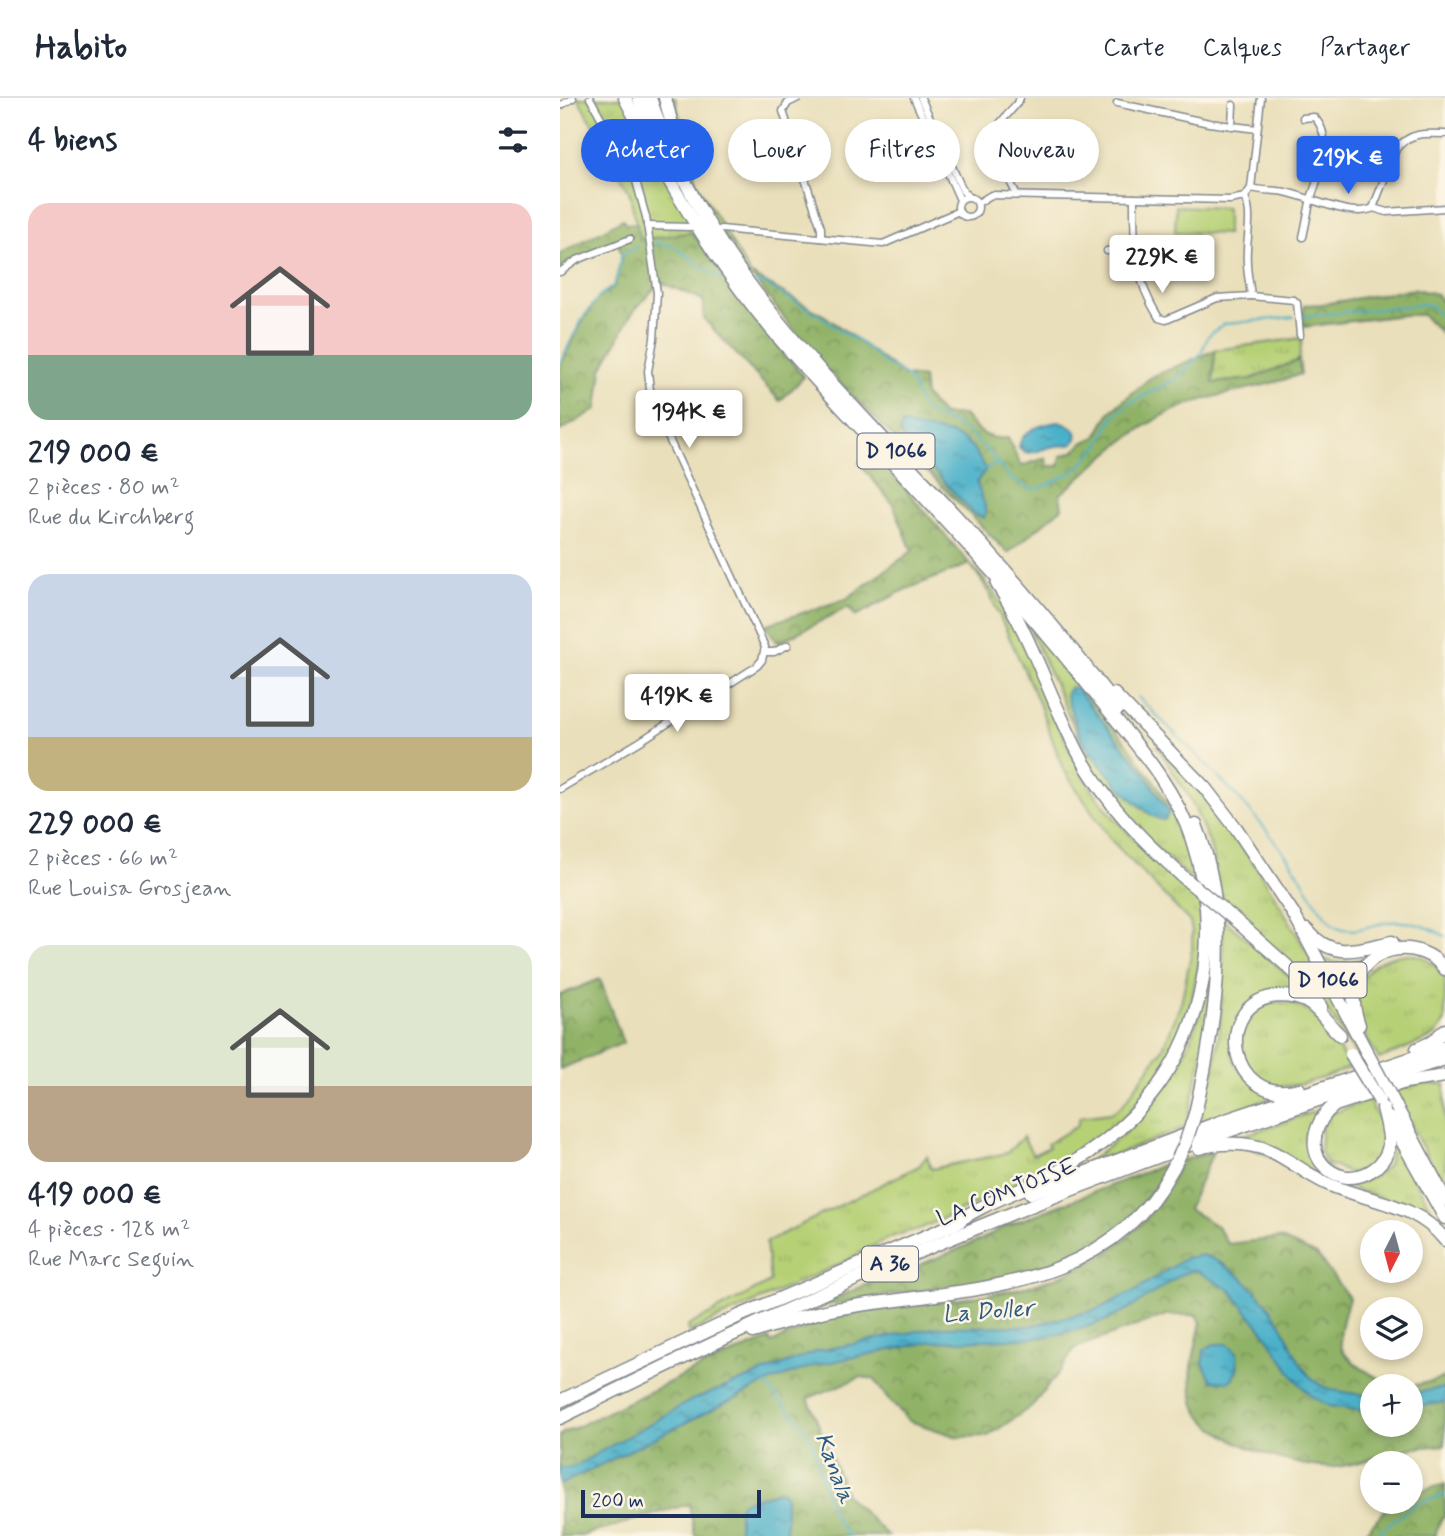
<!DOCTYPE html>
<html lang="fr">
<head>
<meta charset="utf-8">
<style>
	body { margin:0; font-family:Mynerve,sans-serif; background:#f2f2f3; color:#1f2937; height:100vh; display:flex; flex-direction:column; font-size:26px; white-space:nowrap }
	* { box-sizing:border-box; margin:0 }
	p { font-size:23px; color:#747a83 }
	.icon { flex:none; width:38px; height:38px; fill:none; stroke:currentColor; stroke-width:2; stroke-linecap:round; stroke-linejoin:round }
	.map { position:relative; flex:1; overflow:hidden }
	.panel { display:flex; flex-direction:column; background:#fff; width:560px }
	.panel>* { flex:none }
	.banner { position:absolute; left:21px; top:21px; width:665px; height:63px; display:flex; gap:14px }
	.needle { width:46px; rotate:186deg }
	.tools { position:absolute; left:800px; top:1122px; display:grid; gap:14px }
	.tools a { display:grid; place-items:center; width:63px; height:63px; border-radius:50%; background:#fff; box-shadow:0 4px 10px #0003; font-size:35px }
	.scale { position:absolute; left:21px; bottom:18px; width:180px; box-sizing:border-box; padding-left:7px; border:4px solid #1b2f5e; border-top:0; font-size:19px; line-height:24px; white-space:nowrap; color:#1b2f5e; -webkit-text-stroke:5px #fcf5e5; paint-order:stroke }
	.price { position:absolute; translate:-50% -60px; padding:0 16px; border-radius:7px; background:#fff; color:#222; font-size:23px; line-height:46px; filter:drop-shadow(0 2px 4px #0008) }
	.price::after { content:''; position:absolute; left:50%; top:42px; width:21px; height:16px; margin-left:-10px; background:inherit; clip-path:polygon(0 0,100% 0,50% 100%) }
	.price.selected { background:#2563eb; color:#fff }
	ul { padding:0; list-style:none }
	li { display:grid; align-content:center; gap:14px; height:371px; padding:0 28px }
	li span { display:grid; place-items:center; height:217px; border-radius:21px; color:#555 }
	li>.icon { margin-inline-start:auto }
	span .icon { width:126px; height:126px; fill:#fffc; stroke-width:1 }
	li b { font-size:30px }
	h2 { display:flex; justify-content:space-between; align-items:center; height:84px; padding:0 28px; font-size:30px }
	.pill { padding:0 24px; border-radius:32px; background:#fff; box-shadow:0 4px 10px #0003; font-size:24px; line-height:63px }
	.pill.selected { background:#2563eb; color:#fff }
	header { display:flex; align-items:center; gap:42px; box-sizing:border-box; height:98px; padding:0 35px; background:#fff; border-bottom:2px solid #e0e1e3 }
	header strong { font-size:33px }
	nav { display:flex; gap:38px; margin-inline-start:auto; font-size:24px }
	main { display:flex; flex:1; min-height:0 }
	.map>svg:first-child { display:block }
</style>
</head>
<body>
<header>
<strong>Habito</strong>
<nav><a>Carte</a><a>Calques</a><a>Partager</a></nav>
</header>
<main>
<section class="panel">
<h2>4 biens<svg class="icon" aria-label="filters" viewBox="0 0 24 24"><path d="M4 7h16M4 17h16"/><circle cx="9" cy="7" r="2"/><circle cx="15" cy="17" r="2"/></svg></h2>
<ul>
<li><span style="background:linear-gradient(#f6c9c9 70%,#7fa58c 0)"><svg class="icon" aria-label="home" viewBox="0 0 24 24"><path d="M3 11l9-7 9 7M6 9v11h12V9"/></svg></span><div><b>219 000 €</b><p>2 pièces · 80 m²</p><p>Rue du Kirchberg</p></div></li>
<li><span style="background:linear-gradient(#c9d6e8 75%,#c2b280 0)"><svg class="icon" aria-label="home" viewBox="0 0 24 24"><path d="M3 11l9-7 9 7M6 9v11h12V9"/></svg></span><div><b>229 000 €</b><p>2 pièces · 66 m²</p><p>Rue Louisa Grosjean</p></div></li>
<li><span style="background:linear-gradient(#dfe7d0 65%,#b9a48a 0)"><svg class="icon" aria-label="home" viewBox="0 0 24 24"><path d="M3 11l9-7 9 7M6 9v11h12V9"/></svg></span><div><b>419 000 €</b><p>4 pièces · 128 m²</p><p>Rue Marc Seguin</p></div></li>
</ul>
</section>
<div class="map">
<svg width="885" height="1438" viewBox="0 0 885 1438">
	<defs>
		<pattern id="grass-tufts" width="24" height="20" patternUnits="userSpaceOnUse" patternTransform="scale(1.75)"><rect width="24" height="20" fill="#b6d075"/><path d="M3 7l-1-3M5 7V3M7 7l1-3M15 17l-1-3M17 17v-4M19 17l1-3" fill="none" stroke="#9cb368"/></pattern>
		<pattern id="forest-crowns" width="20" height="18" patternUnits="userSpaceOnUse" patternTransform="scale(1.75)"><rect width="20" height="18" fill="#90b266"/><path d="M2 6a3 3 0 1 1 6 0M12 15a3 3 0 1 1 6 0" fill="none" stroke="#759157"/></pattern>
		<pattern id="water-ripples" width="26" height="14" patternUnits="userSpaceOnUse" patternTransform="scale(1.75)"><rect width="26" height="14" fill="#4ab0c9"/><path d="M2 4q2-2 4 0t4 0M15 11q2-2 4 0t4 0" fill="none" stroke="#3d90a6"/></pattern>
	</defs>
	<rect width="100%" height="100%" fill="#fcf5e5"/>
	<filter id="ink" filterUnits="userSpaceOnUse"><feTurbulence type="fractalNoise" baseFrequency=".0143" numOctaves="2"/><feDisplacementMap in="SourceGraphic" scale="14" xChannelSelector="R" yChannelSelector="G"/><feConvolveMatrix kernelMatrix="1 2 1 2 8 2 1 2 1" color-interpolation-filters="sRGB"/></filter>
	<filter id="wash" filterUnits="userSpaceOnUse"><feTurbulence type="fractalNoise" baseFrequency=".00686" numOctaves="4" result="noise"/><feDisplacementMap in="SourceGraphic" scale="28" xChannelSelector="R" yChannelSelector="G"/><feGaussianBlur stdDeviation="1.57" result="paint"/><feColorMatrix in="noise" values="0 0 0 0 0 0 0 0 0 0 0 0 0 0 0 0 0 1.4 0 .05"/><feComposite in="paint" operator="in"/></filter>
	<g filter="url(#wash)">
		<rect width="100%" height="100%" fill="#e9dfba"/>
		<g fill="url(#grass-tufts)" stroke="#68806a" stroke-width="2">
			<polygon points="18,0 115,0 137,86 190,176 172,190 132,134 80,142 69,93"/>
			<polygon points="742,240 739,262 691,281 653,285 655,252"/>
			<path d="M 410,466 C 464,521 482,600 518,668 C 548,724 594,760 641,801 C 647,910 603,1006 508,1063 C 493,1072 475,1079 459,1086 C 425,1101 391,1117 357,1132 C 332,1135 309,1150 288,1162 L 129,1234 L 128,1228 L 210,1184 L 206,1144 L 359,1068 L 367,1058 L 371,1071 L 447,1055 L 463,1039 L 473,1057 L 489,1049 L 487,1046 L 517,1028 L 520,1019 L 551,1015 L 562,1008 L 603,950 L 621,905 L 632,852 L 632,833 L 630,824 L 552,743 L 503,671 L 479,605 L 428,492 Z"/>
			<polygon points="468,527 568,647 598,689 624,735 639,787 588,743 534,673"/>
			<path d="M 596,647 C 619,671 643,695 663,722 C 718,795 759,876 802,956 L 797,958 L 754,892 L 663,807 L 650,746 L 630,700 Z"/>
			<path d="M 663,821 L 729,878 L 748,902 L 720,894 L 673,931 C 666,976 686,979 720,997 L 637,1025 L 649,983 L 652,983 C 663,930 663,875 663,821 Z"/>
			<path d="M 652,854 L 646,940 L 626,1029 L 517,1072 C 573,1033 617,990 637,923 C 644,901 647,877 652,854 Z"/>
			<path d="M 849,856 L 863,859 L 876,868 L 885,880 L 885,923 L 875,938 L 819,961 C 814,952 807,942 803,933 C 786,891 805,859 849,856 Z"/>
			<path d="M 762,861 L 778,865 L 803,861 C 790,879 789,894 790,915 Z"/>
			<path d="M 715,904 C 756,903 771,940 790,970 C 768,977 744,989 720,988 C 673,985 666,918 715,904 Z"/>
			<polygon points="859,986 885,986 885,1091 833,994"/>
			<path d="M 808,1002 C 825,1032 828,1034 816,1067 L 792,1076 L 768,1066 L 760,1054 L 762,1026 L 771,1016 Z"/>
			<path d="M 765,1010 C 751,1025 748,1031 750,1052 L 782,1083 L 799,1085 L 816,1078 L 828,1067 L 833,1042 L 879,1126 C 851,1107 831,1104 800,1093 C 757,1077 713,1059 670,1042 Z"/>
		</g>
		<g fill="url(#forest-crowns)" stroke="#567062" stroke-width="2" fill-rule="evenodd">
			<polygon points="63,121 66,126 77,126 80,142 132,134 172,190 244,279 220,303 144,221 143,202 100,184 72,215 42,271 37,311 0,333 0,267 23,222 39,199 54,189 62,157 57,143 0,171 0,156"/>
			<path d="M 190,176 L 265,218 L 345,278 L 363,280 L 365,298 L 383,317 L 404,317 C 418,334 425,342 448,340 L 461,368 L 486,360 L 487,368 L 499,368 L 501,358 L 515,353 L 522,345 L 536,339 L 550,314 L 591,279 L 655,252 L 653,285 L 691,281 L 739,262 L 741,276 C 696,293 645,295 602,318 C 564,338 532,369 500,397 L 502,410 L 448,455 L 258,263 Z"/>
			<polygon points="854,191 876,196 885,207 885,239 863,217 843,217 742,229 744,207 762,206"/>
			<polygon points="310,350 410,466 344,492 296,518 288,509 218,545 205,527 286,501 352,453 333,406 299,365"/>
			<polygon points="40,881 63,945 0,971 0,897"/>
			<path d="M 653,1054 L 628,1111 L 657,1128 L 668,1146 L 719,1140 L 757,1157 L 789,1200 C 785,1215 778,1234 781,1248 C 784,1264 827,1287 842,1288 C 857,1288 871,1284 885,1279 L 885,1347 C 873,1348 860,1349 848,1351 C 823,1356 799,1367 774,1369 C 740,1372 643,1342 634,1304 C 627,1277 635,1251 641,1225 L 636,1217 L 606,1217 L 515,1250 L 501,1272 L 472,1308 L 428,1338 L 398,1339 L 349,1323 L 327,1300 L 314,1281 L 301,1279 L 248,1300 L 287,1398 L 328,1438 L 226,1438 L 226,1398 L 179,1409 L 179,1438 L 135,1438 L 129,1406 L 21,1438 L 0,1438 L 0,1337 L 141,1269 L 209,1241 L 211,1245 C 233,1236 257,1223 281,1218 C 381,1197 500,1207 578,1129 C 597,1110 610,1086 622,1062 ZM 812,1288 L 850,1288 L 850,1326 L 812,1326 Z"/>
			<path d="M 611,1064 C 596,1090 570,1125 546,1141 C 491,1178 425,1183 362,1192 C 326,1197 291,1203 256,1209 L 353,1166 L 355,1169 L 420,1142 L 446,1128 Z"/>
			<polygon points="885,1386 885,1418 881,1421 875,1438 802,1438 832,1404 850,1404 851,1396"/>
		</g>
		<polygon fill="#b6d075" stroke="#68806a" stroke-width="2" points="616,108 667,110 667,136 615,134"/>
		<g fill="url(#water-ripples)" stroke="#327094" stroke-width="2">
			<path d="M 498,324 C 510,327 523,332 513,346 C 506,348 498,347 491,349 C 478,351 469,361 459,349 C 461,332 483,326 498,324 Z"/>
			<path d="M 342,326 L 391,336 L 402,341 L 412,349 L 426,371 L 417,384 C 419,396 429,409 424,420 L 414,416 L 343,340 L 340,334 Z"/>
			<path d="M 511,589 L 517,591 L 583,672 L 609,714 L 605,722 C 585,723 535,662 524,644 C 516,630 511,614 506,598 L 506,595 Z"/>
			<path d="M 643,1157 C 674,1167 702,1197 719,1223 C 733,1245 739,1277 764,1289 C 779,1295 797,1296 812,1298 L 812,1314 L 769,1308 L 751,1298 L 735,1281 L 705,1235 L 670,1192 L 635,1172 L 622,1176 L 574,1208 L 547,1222 L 517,1232 L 477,1240 L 370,1244 L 256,1267 L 206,1285 L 0,1387 L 0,1371 L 15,1368 L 132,1302 L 258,1253 L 378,1229 L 470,1228 L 520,1216 L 538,1211 L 576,1192 L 626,1160 Z"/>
			<path d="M 654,1246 L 667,1246 L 677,1254 C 678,1267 679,1276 668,1284 L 652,1283 L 643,1265 L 644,1252 Z"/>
			<polygon points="885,1290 885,1304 851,1310 851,1295"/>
			<polygon points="220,1393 226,1398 226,1438 179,1438 179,1409 182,1404"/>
		</g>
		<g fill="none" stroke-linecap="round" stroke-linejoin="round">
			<g stroke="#4ab0c9" stroke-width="2">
				<path d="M 95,145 C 122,143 138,174 164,180"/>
				<polyline points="196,185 203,185 262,219 281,234 300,244 327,267 346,278 352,284 360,306 369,316 395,326 411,337 427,352 450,380 470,391 481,390 516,372 539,347 554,317 570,305 618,280 641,255 649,237 664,226 734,219"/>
				<polyline points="740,219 866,206 873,209 885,227"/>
				<polyline points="0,264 22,221 39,198 53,188 58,176 61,157 77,149"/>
				<polyline points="426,371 437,366"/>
				<path d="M 578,599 C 633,654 693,708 737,773 C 747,788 762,820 777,829 C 794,837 812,826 829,824 C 850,822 867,828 885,838"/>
				<path d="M 206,1286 C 220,1306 240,1318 251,1342 C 264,1373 263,1413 289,1438"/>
				<polyline points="813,1438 857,1405 885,1397"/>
			</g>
		</g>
	</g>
	<g filter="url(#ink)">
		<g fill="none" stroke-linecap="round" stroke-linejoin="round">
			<g stroke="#82878c" stroke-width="9">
				<g id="street">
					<polyline points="238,0 228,5 223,13 261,130 261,140"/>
					<polyline points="354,0 400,102"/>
					<polyline points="361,0 403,93 408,98"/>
					<path d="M 701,0 L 691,90 L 685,99 C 694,118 685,144 687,165 C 687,176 690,187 691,198 L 734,202 L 737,205 L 740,237"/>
					<polyline points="557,5 649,25 697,31"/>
					<polyline points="0,8 13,0"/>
					<path d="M 743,20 L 754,19 C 775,40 759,77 751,100 C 748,113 746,126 743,139"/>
					<polyline points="672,28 673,7"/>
					<path d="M 691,90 C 702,93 714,92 725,94 C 747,98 792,121 813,110 L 827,114 L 885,110"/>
					<path d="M 457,97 C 449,80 427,49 437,30 C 443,19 454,12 460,0"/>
					<circle cx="408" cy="109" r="10"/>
					<path d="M 574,100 C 574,147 573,179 599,220 L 606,222 L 657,200 L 691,198"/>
					<polyline points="418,105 431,97 670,102 685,99"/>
					<path d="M 813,110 L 836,51 C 850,34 865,35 885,36"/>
					<polyline points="87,128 131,129"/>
					<polyline points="161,131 323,146 399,113"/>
					<polyline points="547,153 573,148"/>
					<polyline points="575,162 608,155"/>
					<polyline points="0,174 17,162 70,141"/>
					<polyline points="205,554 214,554 228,547"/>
					<polyline points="0,691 79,644 197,568 202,562 205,549 91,302 88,273 94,241 97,195 86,119 76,83 30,0"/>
				</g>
			</g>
			<g stroke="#82878c" stroke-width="15">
				<g id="highway">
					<path d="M 65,0 C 104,79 156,165 213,233 C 247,274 285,312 321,352 C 397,434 472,515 541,603 C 576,646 615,689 632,742 C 660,827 649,919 596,991 C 565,1033 524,1062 477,1084 C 448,1098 418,1108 393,1127"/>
					<polyline points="79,0 92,37"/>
					<path d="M 90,0 C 141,156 255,268 365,385 C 433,457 499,531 558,611"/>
					<polyline points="105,0 121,61"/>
					<path d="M 437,486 C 472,539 489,599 518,654 C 546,707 585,745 629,784"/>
					<polyline points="554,596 645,690 676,730 733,815 805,951"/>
					<polyline points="673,820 734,874 761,909"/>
					<path d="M 747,832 C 773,863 798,851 832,844"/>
					<path d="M 799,927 C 794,913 791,899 796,884 C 809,845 861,840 885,871"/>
					<polyline points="857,951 872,944 885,932"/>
					<path d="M 739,991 C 668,1010 651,902 719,898 C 729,898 742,900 750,906 C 761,914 770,928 780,937"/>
					<polyline points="831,999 885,1101"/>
					<path d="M 823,1010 C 826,1022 830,1035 829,1047 C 825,1073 791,1089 769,1072 C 745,1054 754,1023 775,1007 L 845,984 L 885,978"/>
					<path d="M 635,1016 C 656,923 673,819 636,727"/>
					<polyline points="829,1020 885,1120"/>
					<path d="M 639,1050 C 660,1044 687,1044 708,1052 C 730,1061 748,1078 770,1087 C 810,1104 856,1105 885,1142"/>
					<polyline points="471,1095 657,1025 885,949"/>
					<path d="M 193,1234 C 220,1226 247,1216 275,1211 C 400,1189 544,1199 613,1070"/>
					<polyline points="0,1303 179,1218 399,1124"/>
					<path d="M 0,1320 C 285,1177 580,1055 885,961"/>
				</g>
			</g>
			<use href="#street" stroke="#fff" stroke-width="6"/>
			<use href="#highway" stroke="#fff" stroke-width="12"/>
			<g stroke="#82878c" stroke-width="15" stroke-linecap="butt">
				<g id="highway-bridge">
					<polyline points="629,784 673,820"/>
					<polyline points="805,951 831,999"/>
					<polyline points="791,956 819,1002"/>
					<polyline points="613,1070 625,1046 635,1016"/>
				</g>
			</g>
			<use href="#highway-bridge" stroke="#fff" stroke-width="12"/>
		</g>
	</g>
	<g text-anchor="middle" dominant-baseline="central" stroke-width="5" stroke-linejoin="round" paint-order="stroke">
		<g fill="#fcf5e5" stroke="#5e6a86" stroke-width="2">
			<rect x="297.5" y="335.5" width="77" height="35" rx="5"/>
			<rect x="729.5" y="864.5" width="77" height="35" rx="5"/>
			<rect x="302" y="1148.5" width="56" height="35" rx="5"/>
		</g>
		<g font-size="21" font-weight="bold" fill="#1b2f5e">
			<text x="336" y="353">D 1066</text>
			<text x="768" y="882">D 1066</text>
			<text x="330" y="1166">A 36</text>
		</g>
		<g font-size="23" fill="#1b2f5e" stroke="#fcf5e5">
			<text transform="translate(447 1095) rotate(-22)">LA COMTOISE</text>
		</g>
		<g font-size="24" font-style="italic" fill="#2b5c83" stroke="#fcf5e5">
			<text transform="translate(428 1214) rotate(-4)">La Doller</text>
			<text transform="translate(274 1370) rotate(70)">Kanala</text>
		</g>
	</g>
</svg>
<div class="tools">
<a><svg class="needle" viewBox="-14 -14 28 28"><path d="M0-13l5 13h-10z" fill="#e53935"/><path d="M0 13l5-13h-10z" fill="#747a83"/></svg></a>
<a><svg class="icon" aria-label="layers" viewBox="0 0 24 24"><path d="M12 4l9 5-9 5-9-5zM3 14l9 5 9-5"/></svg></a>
<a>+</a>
<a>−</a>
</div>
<div class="scale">200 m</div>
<b class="price selected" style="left:788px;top:98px">219K €</b>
<b class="price" style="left:602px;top:197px">229K €</b>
<b class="price" style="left:129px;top:352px">194K €</b>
<b class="price" style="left:117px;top:636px">419K €</b>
<div class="banner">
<a class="pill selected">Acheter</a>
<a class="pill">Louer</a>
<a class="pill">Filtres</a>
<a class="pill">Nouveau</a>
</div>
</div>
</main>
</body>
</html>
